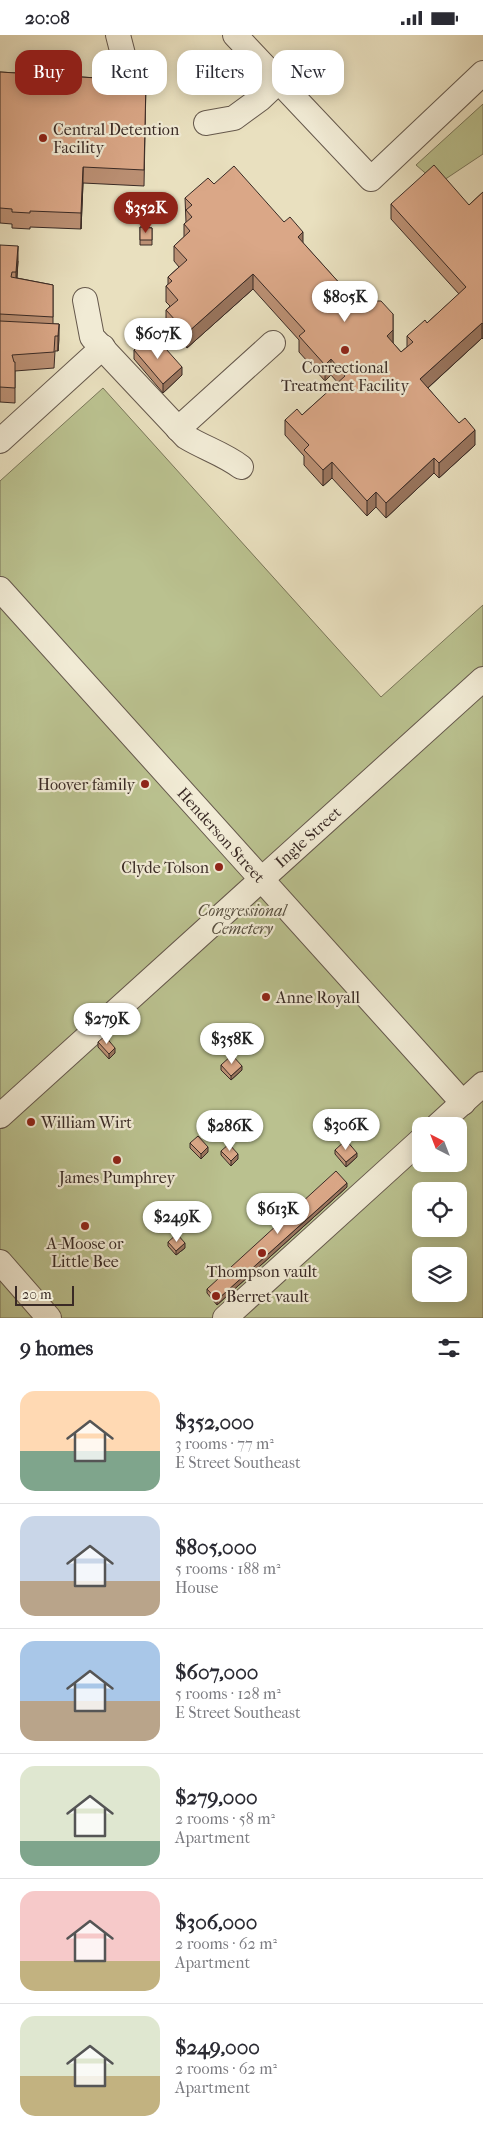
<!DOCTYPE html>
<html lang="en">
<head>
<meta charset="utf-8">
<style>
	body { margin:0; font-family:"IM FELL French Canon",serif; background:#f2f2f3; color:#2b2b33; height:100vh; display:flex; flex-direction:column; font-size:19px; white-space:nowrap }
	* { box-sizing:border-box; margin:0 }
	p { font-size:16px; color:#7c7c81 }
	.icon { flex:none; width:28px; height:28px; fill:none; stroke:currentColor; stroke-width:2; stroke-linecap:round; stroke-linejoin:round }
	.map { position:relative; height:1283px; overflow:hidden }
	.panel { display:flex; flex-direction:column; background:#fff; flex:1 }
	.panel>* { flex:none }
	.top-card { position:absolute; left:15px; top:15px; width:454px; height:45px; display:flex; gap:10px }
	.needle { width:32px; rotate:318deg }
	.controls { position:absolute; left:412px; top:1082px; display:grid; gap:10px }
	.controls a { display:grid; place-items:center; width:55px; height:55px; border-radius:10px; background:#fff; box-shadow:0 2px 12px #0003; font-size:25px }
	.scale { position:absolute; left:15px; bottom:12px; width:59px; box-sizing:border-box; padding-left:5px; border:2px solid #392a25; border-top:0; font-size:14px; line-height:18px; white-space:nowrap; color:#392a25; -webkit-text-stroke:4px #f1ebd5; paint-order:stroke }
	.price { position:absolute; translate:-50% -42px; padding:0 11px; border-radius:18px; background:#fff; color:#222; font-size:16px; line-height:32px; filter:drop-shadow(0 1px 2px #0008) }
	.price::after { content:''; position:absolute; left:50%; top:30px; width:15px; height:11px; margin-left:-8px; background:inherit; clip-path:polygon(0 0,100% 0,50% 100%) }
	.price.current { background:#8f2418; color:#fff }
	ul { padding:0; list-style:none }
	li { display:flex; align-items:center; gap:15px; height:125px; padding:0 20px }
	li+li { border-top:1px solid #e1e1e2 }
	li span { display:grid; place-items:center; flex:none; width:140px; height:100px; border-radius:15px; color:#555 }
	li>.icon { margin-inline-start:auto }
	span .icon { width:60px; height:60px; fill:#fffc; stroke-width:1 }
	li b { font-size:21px }
	h2 { display:flex; justify-content:space-between; align-items:center; height:60px; padding:0 20px; font-size:21px }
	.pill { padding:0 18px; border-radius:15px; background:#fff; box-shadow:0 2px 12px #0003; font-size:18px; line-height:45px }
	.pill.current { background:#8f2418; color:#fff }
	.status { display:flex; justify-content:space-between; align-items:center; height:35px; padding:0 25px; background:#fff; direction:ltr }
	.status svg { height:14px; fill:currentColor }
	.map>svg:first-child { display:block }
</style>
</head>
<body>
<div class="status"><b>20:08</b><svg viewBox="0 0 49 12"><path d="M0 12V9h3v3zM5 12V6h3v6zM10 12V3h3v9zM15 12V0h3v12zM26 1h20v11H26zM47 4h2v5h-2z"/></svg></div>
<div class="map">
<svg width="483" height="1283" viewBox="0 0 483 1283">
	<rect width="100%" height="100%" fill="#e9e0bf"/>
	<filter id="stains"><feTurbulence type="fractalNoise" baseFrequency=".004" numOctaves="4"/><feColorMatrix values="0 0 0 0 .2 0 0 0 0 .09 0 0 0 0 .02 0 0 0 .5 -.17"/></filter>
	<radialGradient id="worn" r=".72"><stop offset=".6" stop-color="#630" stop-opacity="0"/><stop offset="1" stop-color="#630" stop-opacity=".3"/></radialGradient>
	<g fill="#bac18f" stroke="#7a765a" fill-rule="evenodd">
		<polygon points="483,69 483,119 438,149 416,130"/>
		<path d="M 103,353 L 381,662 L 483,570 L 483,1283 L 0,1283 L 0,446 ZM 421,1091 L 459,1091 L 459,1129 L 421,1129 ZM 421,1156 L 459,1156 L 459,1194 L 421,1194 ZM 421,1221 L 459,1221 L 459,1259 L 421,1259 Z"/>
	</g>
	<g fill="none" stroke-linecap="round" stroke-linejoin="round">
		<g stroke="#65584c" stroke-width="26">
			<g id="minor">
				<polyline points="118,0 126,31 123,77"/>
				<polyline points="235,0 371,144 483,38"/>
				<polyline points="206,88 234,83 260,64 279,46"/>
				<path d="M 85,265 L 92,302 L 186,402 C 204,413 224,419 241,432"/>
				<polyline points="178,394 273,308"/>
				<polyline points="0,406 103,312"/>
				<polyline points="0,554 463,1068"/>
				<polyline points="0,1081 483,644"/>
				<polyline points="437,1091 483,1049"/>
				<polyline points="0,1227 49,1283"/>
				<polyline points="225,1283 421,1105"/>
			</g>
		</g>
		<use href="#minor" stroke="#f1ebd5" stroke-width="24"/>
	</g>
	<g fill="#bb9074" stroke="#392a25">
		<polygon points="0,37 146,46 144,151 83,148 81,194 30,192 30,194 12,193 12,189 0,188"/>
		<polygon points="214,149 303,208 360,271 393,279 393,308 401,317 407,312 407,301 427,288 459,259 391,184 391,169 469,170 483,157 483,304 482,303 428,353 475,410 439,443 434,438 386,483 376,472 367,481 332,443 323,451 304,430 304,421 285,400 285,385 302,380 338,348 331,340 325,346 299,317 299,305 253,254 187,313 166,290 166,275 170,271 166,267 166,251 168,249 168,242 179,232 174,226 174,211 184,202 184,189 186,187 185,163"/>
		<polygon points="140,192 152,193 152,210 140,210"/>
		<polygon points="0,210 18,226 17,243 53,250 53,289 59,289 58,316 55,316 54,333 15,336 15,368 0,367"/>
		<polygon points="151,311 182,340 163,358 134,324 134,315"/>
		<polygon points="98,1007 115,1018 109,1024 98,1012"/>
		<polygon points="221,1030 242,1035 231,1045 221,1035"/>
		<polygon points="190,1108 208,1117 201,1124 190,1113"/>
		<polygon points="335,1115 357,1122 346,1132 335,1119"/>
		<polygon points="221,1116 238,1124 231,1131 221,1120"/>
		<polygon points="347,1152 217,1270 207,1258 207,1254"/>
		<polygon points="168,1207 185,1213 176,1220 168,1211"/>
	</g>
	<g fill="#99755e" stroke="#392a25">
		<polygon points="83,132 83,148 81,194 81,178"/>
		<polygon points="303,197 303,213 298,202"/>
		<polygon points="18,211 18,226 16,252 16,237"/>
		<polygon points="253,239 253,254 187,313 187,298"/>
		<polygon points="482,288 482,303 420,360 420,344"/>
		<polygon points="59,289 59,305 58,316 58,301"/>
		<polygon points="393,295 393,311 387,301"/>
		<polygon points="331,324 331,340 325,346 325,330"/>
		<polygon points="182,332 182,340 163,358 163,349"/>
		<polygon points="475,395 475,410 439,443 439,428"/>
		<polygon points="434,423 434,438 386,483 386,468"/>
		<polygon points="332,427 332,443 323,451 323,435"/>
		<polygon points="376,457 376,472 367,481 367,466"/>
		<polygon points="115,1013 115,1018 109,1024 109,1019"/>
		<polygon points="242,1031 242,1035 231,1045 231,1041"/>
		<polygon points="208,1112 208,1117 201,1124 201,1119"/>
		<polygon points="357,1118 357,1122 346,1132 346,1127"/>
		<polygon points="238,1119 238,1124 231,1131 231,1126"/>
		<polygon points="347,1148 347,1152 217,1270 217,1265"/>
		<polygon points="185,1208 185,1213 176,1220 176,1216"/>
	</g>
	<g fill="#daa787" stroke="#392a25">
		<polygon points="0,37 146,46 144,135 83,132 81,178 30,176 30,178 12,177 12,174 0,173"/>
		<polygon points="434,130 469,170 483,157 483,289 482,288 420,344 459,388 465,383 475,395 439,428 434,423 386,468 376,457 367,466 332,427 323,435 304,415 309,410 285,385 297,374 302,380 345,341 331,324 325,330 299,301 305,296 253,239 187,298 166,275 178,265 166,251 172,246 168,242 187,225 174,211 190,196 184,189 192,182 186,175 192,170 185,163 208,143 214,149 234,131 284,187 290,182 303,197 298,202 360,271 366,266 381,266 393,279 393,295 387,301 401,317 413,307 407,301 425,285 427,288 466,252 391,169"/>
		<polygon points="140,192 152,193 152,205 140,205"/>
		<polygon points="0,210 18,211 16,237 12,237 11,242 53,250 53,282 0,279"/>
		<polygon points="0,286 59,289 58,301 55,301 54,317 12,320 14,327 15,327 15,353 0,352"/>
		<polygon points="145,305 151,311 158,305 182,332 163,349 134,315"/>
		<polygon points="105,1001 115,1013 109,1019 98,1007"/>
		<polygon points="232,1020 242,1031 231,1041 221,1030"/>
		<polygon points="198,1101 208,1112 201,1119 190,1108"/>
		<polygon points="346,1105 357,1118 346,1127 335,1115"/>
		<polygon points="229,1109 238,1119 231,1126 221,1116"/>
		<polygon points="336,1136 347,1148 217,1265 207,1254"/>
		<polygon points="177,1199 185,1208 176,1216 168,1207"/>
	</g>
	<g fill="#8f2418" stroke="#f1ebd5" stroke-width="2">
		<circle cx="43" cy="103" r="5"/>
		<circle cx="345" cy="315" r="5"/>
		<circle cx="145" cy="749" r="5"/>
		<circle cx="219" cy="832" r="5"/>
		<circle cx="266" cy="962" r="5"/>
		<circle cx="31" cy="1087" r="5"/>
		<circle cx="117" cy="1125" r="5"/>
		<circle cx="85" cy="1191" r="5"/>
		<circle cx="262" cy="1218" r="5"/>
		<circle cx="216" cy="1261" r="5"/>
	</g>
	<g text-anchor="middle" dominant-baseline="central" stroke-width="4.5" stroke-linejoin="round" paint-order="stroke">
		<g font-size="16" fill="#392a25" stroke="#f1ebd5" text-anchor="start">
			<text x="53" y="94">Central Detention<tspan x="53" dy="18">Facility</tspan></text>
			<text x="345" y="332" text-anchor="middle">Correctional<tspan x="345" dy="18">Treatment Facility</tspan></text>
			<text x="135" y="749" text-anchor="end">Hoover family</text>
			<text x="209" y="832" text-anchor="end">Clyde Tolson</text>
			<text x="276" y="962">Anne Royall</text>
			<text x="41" y="1087">William Wirt</text>
			<text x="117" y="1142" text-anchor="middle">James Pumphrey</text>
			<text x="85" y="1208" text-anchor="middle">A-Moose or<tspan x="85" dy="18">Little Bee</tspan></text>
			<text x="262" y="1236" text-anchor="middle">Thompson vault</text>
			<text x="226" y="1261">Berret vault</text>
		</g>
		<g font-size="16" fill="#392a25" stroke="#f1ebd5">
			<text transform="translate(221 800) rotate(48)">Henderson Street</text>
			<text transform="translate(308 802) rotate(-42)">Ingle Street</text>
		</g>
		<g font-size="16" font-style="italic" fill="#595040" stroke="#f1ebd5">
			<text x="242" y="875">Congressional<tspan x="242" dy="18">Cemetery</tspan></text>
		</g>
	</g>
	<rect width="100%" height="100%" filter="url(#stains)"/>
	<rect width="100%" height="100%" fill="url(#worn)"/>
</svg>
<div class="controls">
<a><svg class="needle" viewBox="-14 -14 28 28"><path d="M0-13l5 13h-10z" fill="#e53935"/><path d="M0 13l5-13h-10z" fill="#7c7c81"/></svg></a>
<a><svg class="icon" aria-label="locate" viewBox="0 0 24 24"><circle cx="12" cy="12" r="6"/><path d="M12 2v4M12 18v4M2 12h4M18 12h4"/></svg></a>
<a><svg class="icon" aria-label="layers" viewBox="0 0 24 24"><path d="M12 4l9 5-9 5-9-5zM3 14l9 5 9-5"/></svg></a>
</div>
<div class="scale">20 m</div>
<b class="price current" style="left:146px;top:199px">$352K</b>
<b class="price" style="left:345px;top:288px">$805K</b>
<b class="price" style="left:158px;top:325px">$607K</b>
<b class="price" style="left:107px;top:1010px">$279K</b>
<b class="price" style="left:232px;top:1030px">$358K</b>
<b class="price" style="left:346px;top:1116px">$306K</b>
<b class="price" style="left:230px;top:1117px">$286K</b>
<b class="price" style="left:278px;top:1200px">$613K</b>
<b class="price" style="left:177px;top:1208px">$249K</b>
<div class="top-card">
<a class="pill current">Buy</a>
<a class="pill">Rent</a>
<a class="pill">Filters</a>
<a class="pill">New</a>
</div>
</div>
<section class="panel">
<h2>9 homes<svg class="icon" aria-label="filters" viewBox="0 0 24 24"><path d="M4 7h16M4 17h16"/><circle cx="9" cy="7" r="2"/><circle cx="15" cy="17" r="2"/></svg></h2>
<ul>
<li><span style="background:linear-gradient(#ffd9b3 60%,#7fa58c 0)"><svg class="icon" aria-label="home" viewBox="0 0 24 24"><path d="M3 11l9-7 9 7M6 9v11h12V9"/></svg></span><div><b>$352,000</b><p>3 rooms · 77 m²</p><p>E Street Southeast</p></div></li>
<li><span style="background:linear-gradient(#c9d6e8 65%,#b9a48a 0)"><svg class="icon" aria-label="home" viewBox="0 0 24 24"><path d="M3 11l9-7 9 7M6 9v11h12V9"/></svg></span><div><b>$805,000</b><p>5 rooms · 188 m²</p><p>House</p></div></li>
<li><span style="background:linear-gradient(#a9c7e8 60%,#b9a48a 0)"><svg class="icon" aria-label="home" viewBox="0 0 24 24"><path d="M3 11l9-7 9 7M6 9v11h12V9"/></svg></span><div><b>$607,000</b><p>5 rooms · 128 m²</p><p>E Street Southeast</p></div></li>
<li><span style="background:linear-gradient(#dfe7d0 75%,#7fa58c 0)"><svg class="icon" aria-label="home" viewBox="0 0 24 24"><path d="M3 11l9-7 9 7M6 9v11h12V9"/></svg></span><div><b>$279,000</b><p>2 rooms · 58 m²</p><p>Apartment</p></div></li>
<li><span style="background:linear-gradient(#f6c9c9 70%,#c2b280 0)"><svg class="icon" aria-label="home" viewBox="0 0 24 24"><path d="M3 11l9-7 9 7M6 9v11h12V9"/></svg></span><div><b>$306,000</b><p>2 rooms · 62 m²</p><p>Apartment</p></div></li>
<li><span style="background:linear-gradient(#dfe7d0 60%,#c2b280 0)"><svg class="icon" aria-label="home" viewBox="0 0 24 24"><path d="M3 11l9-7 9 7M6 9v11h12V9"/></svg></span><div><b>$249,000</b><p>2 rooms · 62 m²</p><p>Apartment</p></div></li>
</ul>
</section>
</body>
</html>
